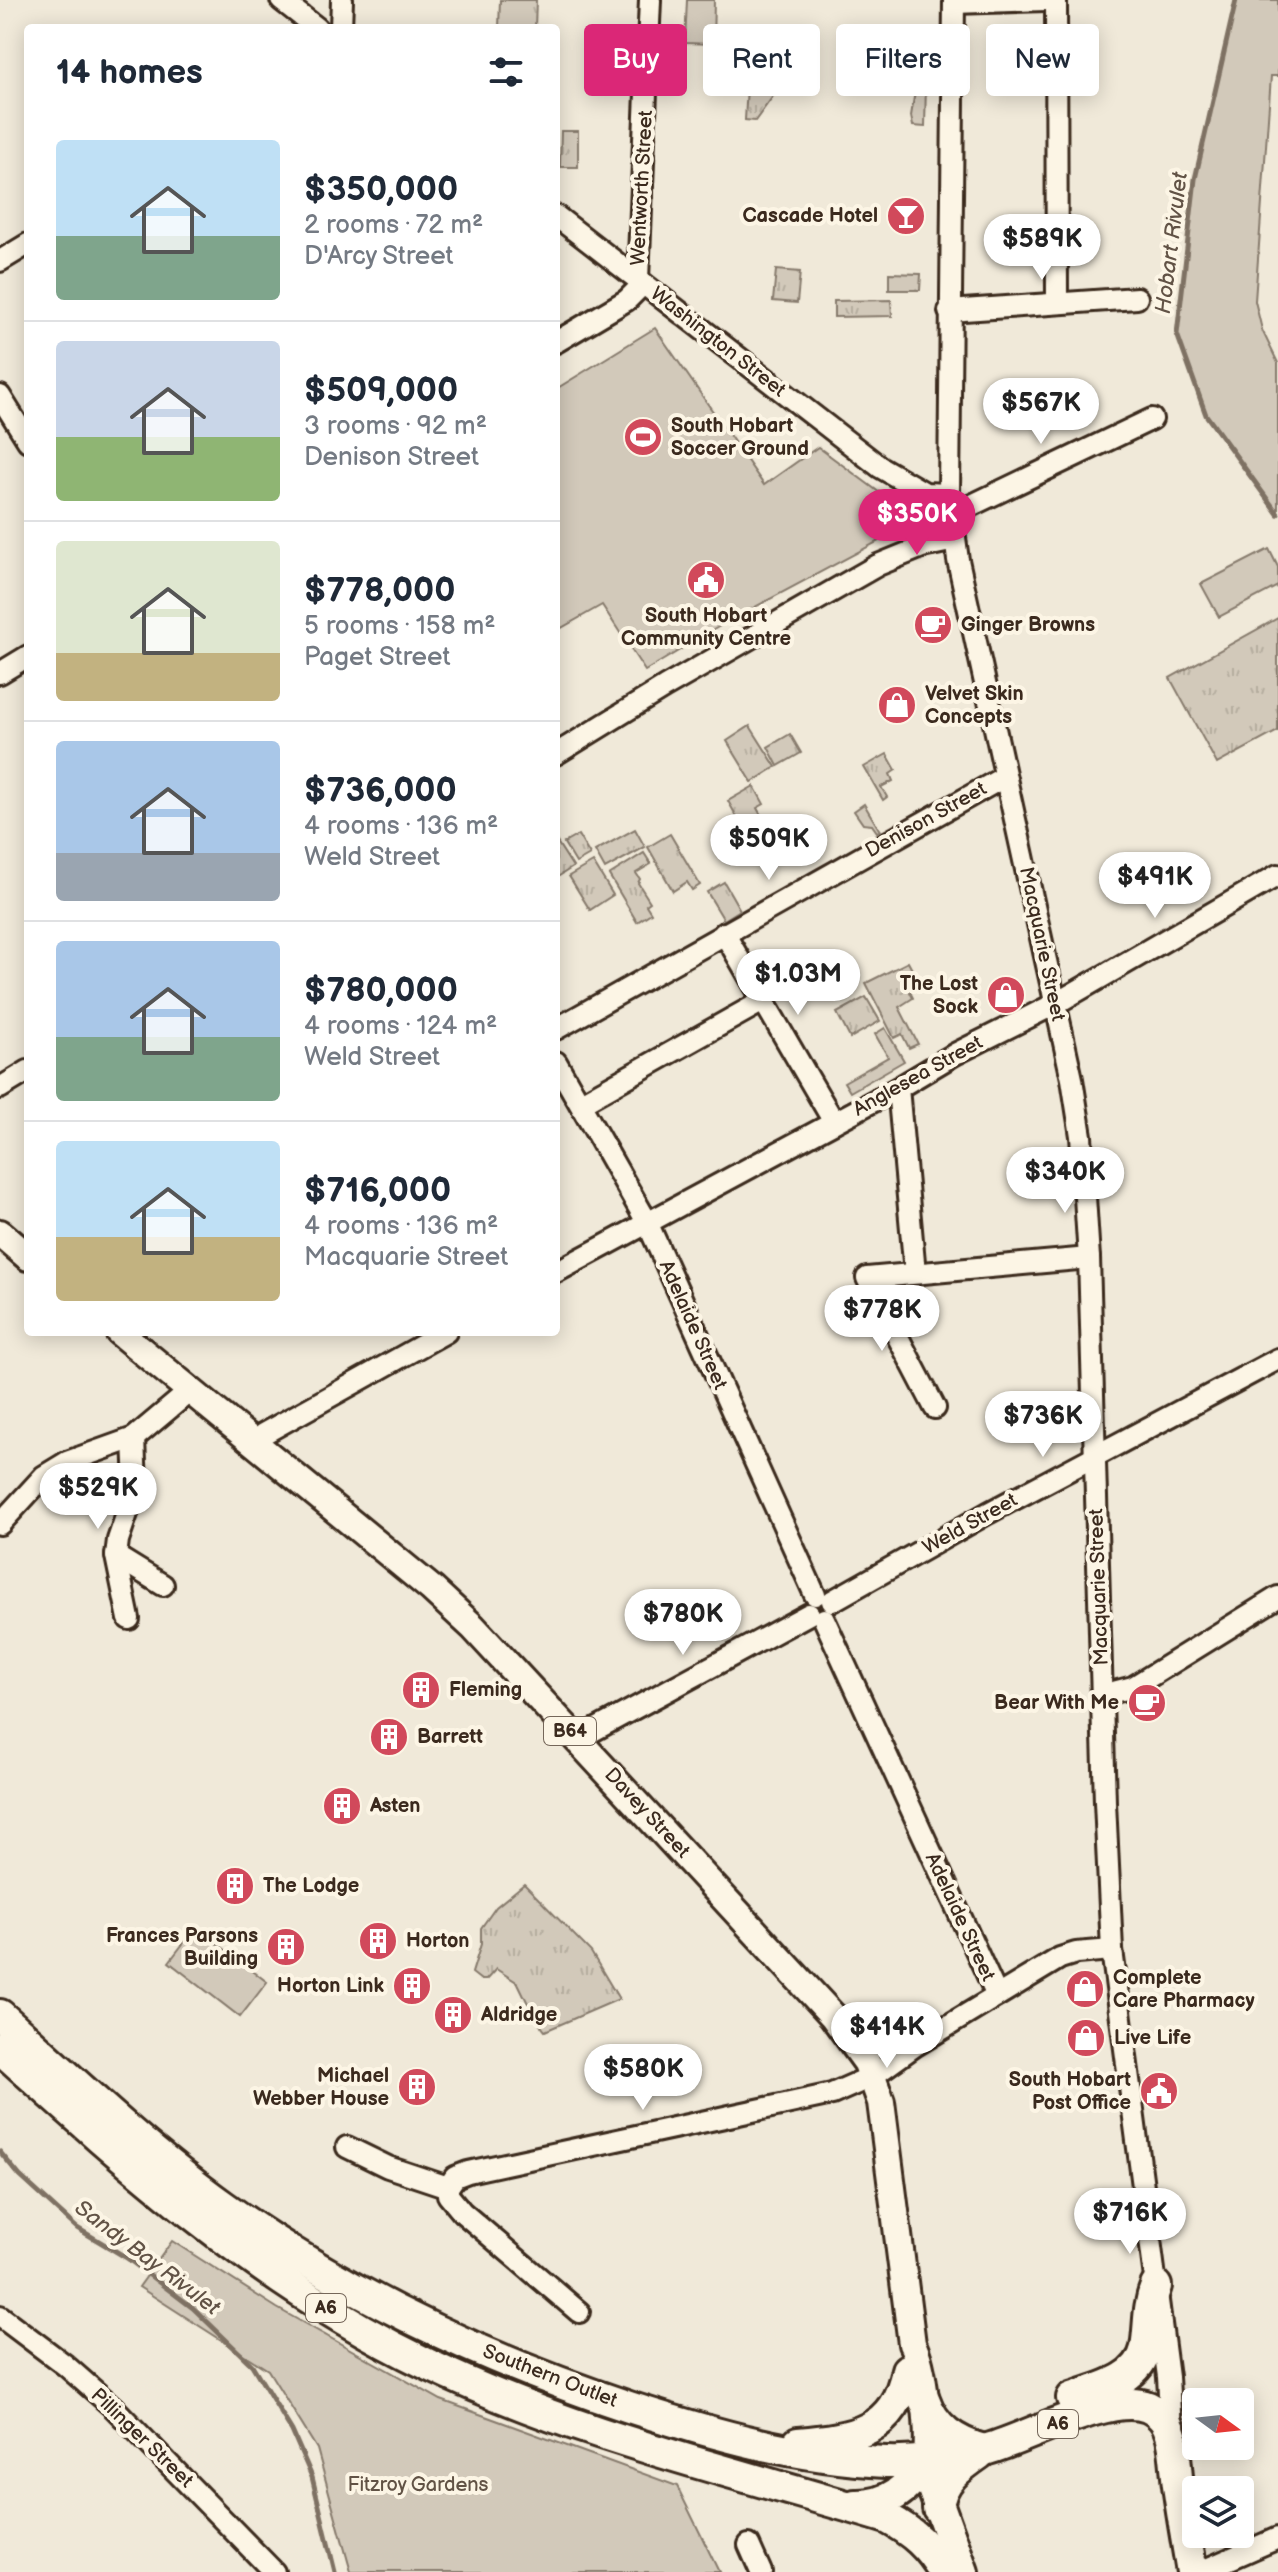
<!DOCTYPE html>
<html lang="en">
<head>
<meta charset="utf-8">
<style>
	body { margin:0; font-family:"Balsamiq Sans",sans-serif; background:#f6f6f7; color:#1f2937; height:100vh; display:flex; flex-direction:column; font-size:30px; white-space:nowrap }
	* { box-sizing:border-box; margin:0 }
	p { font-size:26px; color:#747a83 }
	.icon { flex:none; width:44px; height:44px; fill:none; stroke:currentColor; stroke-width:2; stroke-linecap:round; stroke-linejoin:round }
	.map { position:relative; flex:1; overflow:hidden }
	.sheet { position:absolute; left:24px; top:24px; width:536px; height:1312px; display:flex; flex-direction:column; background:#fff; border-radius:8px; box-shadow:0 4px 20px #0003 }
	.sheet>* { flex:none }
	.hud { position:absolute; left:584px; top:24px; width:574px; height:72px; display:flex; gap:16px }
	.needle { width:52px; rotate:105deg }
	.buttons { position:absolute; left:1182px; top:2388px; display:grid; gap:16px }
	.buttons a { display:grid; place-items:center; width:72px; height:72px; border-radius:8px; background:#fff; box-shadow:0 4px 20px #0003; font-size:40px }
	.price { position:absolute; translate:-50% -68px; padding:0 18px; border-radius:28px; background:#fff; color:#222; font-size:26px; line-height:52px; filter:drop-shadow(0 2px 4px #0008) }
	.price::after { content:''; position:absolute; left:50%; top:48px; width:24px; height:18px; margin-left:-12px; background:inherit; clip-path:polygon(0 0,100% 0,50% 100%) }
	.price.selected { background:#db2777; color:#fff }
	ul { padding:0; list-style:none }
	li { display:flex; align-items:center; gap:24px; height:200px; padding:0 32px }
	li+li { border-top:2px solid #e0e1e3 }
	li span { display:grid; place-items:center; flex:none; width:224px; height:160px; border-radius:8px; color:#555 }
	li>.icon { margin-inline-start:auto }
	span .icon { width:96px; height:96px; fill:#fffc; stroke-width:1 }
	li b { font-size:34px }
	h2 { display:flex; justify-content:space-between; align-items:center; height:96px; padding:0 32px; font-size:34px }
	.tag { padding:0 28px; border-radius:8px; background:#fff; box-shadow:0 4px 20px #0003; font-size:28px; line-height:72px }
	.tag.selected { background:#db2777; color:#fff }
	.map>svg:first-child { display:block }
</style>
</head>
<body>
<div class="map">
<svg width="1278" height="2572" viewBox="0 0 1278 2572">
	<defs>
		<pattern id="grass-tufts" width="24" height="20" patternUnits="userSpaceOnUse" patternTransform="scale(2)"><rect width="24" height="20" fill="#d2c9ba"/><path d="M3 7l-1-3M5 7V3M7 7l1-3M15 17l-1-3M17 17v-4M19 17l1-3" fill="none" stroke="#b5ad9f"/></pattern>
	</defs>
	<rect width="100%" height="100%" fill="#f0e9d9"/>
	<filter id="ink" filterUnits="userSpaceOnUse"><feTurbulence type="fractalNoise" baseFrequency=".0125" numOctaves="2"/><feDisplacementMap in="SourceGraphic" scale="16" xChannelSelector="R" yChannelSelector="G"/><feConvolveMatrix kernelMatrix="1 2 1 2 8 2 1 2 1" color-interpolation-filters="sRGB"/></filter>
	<g filter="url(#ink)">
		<g fill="url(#grass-tufts)" stroke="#867a6c" stroke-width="2">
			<polygon points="500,0 536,0 535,28 499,28"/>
			<polygon points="890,37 927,39 925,127 913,126 911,116 915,91 899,89"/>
			<polygon points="611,64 629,65 627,85 609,84"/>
			<polygon points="747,86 779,88 755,121 745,120"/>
			<polygon points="561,131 578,131 578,167 560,167"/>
			<polygon points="776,270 800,272 797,303 773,301"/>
			<polygon points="889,273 921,274 920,290 889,290"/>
			<polygon points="891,300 892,316 834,317 834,301"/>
			<polygon points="1278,618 1278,731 1217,764 1170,678"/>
			<polygon points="750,726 776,767 752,782 727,741"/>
			<polygon points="790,734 801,753 778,766 768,747"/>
			<polygon points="887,754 896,770 890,774 893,781 881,787 887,797 883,800 864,767"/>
			<polygon points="754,786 764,804 757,808 773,836 761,843 767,855 760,859 728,801"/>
			<polygon points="864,804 880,831 877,832 872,825 863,824 854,811"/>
			<polygon points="635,829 645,847 605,869 595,851"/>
			<polygon points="670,834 700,885 692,890 687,882 673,891 648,847"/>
			<polygon points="578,835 590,855 576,863 564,843"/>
			<polygon points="557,842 573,867 556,878 556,843"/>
			<polygon points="644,853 651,864 636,873 640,879 638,883 650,902 646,905 651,913 637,922 609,875"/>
			<polygon points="593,862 613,895 590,910 569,876"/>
			<polygon points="724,882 740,910 724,920 707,892"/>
			<polygon points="908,962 917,979 911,983 914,989 910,992 913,998 899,1007 918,1044 909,1048 902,1034 894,1038 866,983"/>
			<polygon points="866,997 880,1021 850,1038 837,1013"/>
			<polygon points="885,1028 904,1061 850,1092 844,1082 888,1057 875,1034"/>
			<polygon points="524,1884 591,1952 619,1999 545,2031 535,2018 518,1983 496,1969 486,1980 481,1980 472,1973 481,1944 481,1928 496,1907"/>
		</g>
		<g fill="#d2c9ba" stroke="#867a6c" stroke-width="2">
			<polygon points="687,0 714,0 713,44 685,43"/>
			<polygon points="1236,0 1278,0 1278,76 1271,76 1255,301 1262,330 1278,363 1278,514 1206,415 1177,334 1195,179"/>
			<polygon points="655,328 764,485 818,447 895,504 894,533 725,623 645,671 602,605 556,631 556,389"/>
			<polygon points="1269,549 1278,567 1278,586 1219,617 1201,584"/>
			<polygon points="196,1927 267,1982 240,2017 169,1962"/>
			<polygon points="172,2241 277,2308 441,2400 677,2486 719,2572 351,2572 317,2449 268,2370 139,2287"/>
		</g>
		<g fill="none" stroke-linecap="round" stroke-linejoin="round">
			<g stroke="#7e7163" stroke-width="5">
				<polyline points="1236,0 1195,179 1177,334 1206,415 1278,514"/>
				<polyline points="0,2152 20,2176 77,2228 127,2258 193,2308 252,2365 292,2431 312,2477 335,2572"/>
			</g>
			<g stroke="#3b2a1e" stroke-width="26">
				<g id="minor">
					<polyline points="281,0 317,28"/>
					<polyline points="954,0 949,494 958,560 1072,1079 1081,1136 1089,1258 1105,1802 1112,1950 1168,2377 1171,2430"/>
					<polyline points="1056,0 1057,303"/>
					<polyline points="954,3 1046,0"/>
					<polyline points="341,28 342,0"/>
					<polyline points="556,216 880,467 925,493 949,494"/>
					<polyline points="0,261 28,244"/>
					<polyline points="638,279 650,0"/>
					<polyline points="949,311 1137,298"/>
					<polyline points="556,342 627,300 643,284"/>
					<polyline points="0,396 28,441"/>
					<polyline points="951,515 1152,419"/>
					<path d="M 931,545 C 904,538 910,504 932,495"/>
					<polyline points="0,673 28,656"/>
					<polyline points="556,754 665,687 878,565 922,547 955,540"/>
					<polyline points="724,933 834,1122"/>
					<polyline points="556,1029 1004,777"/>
					<polyline points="556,1062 647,1222 815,1595"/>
					<polyline points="0,1088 28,1071"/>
					<polyline points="898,1088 915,1273"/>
					<polyline points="581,1103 763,1001"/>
					<polyline points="556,1272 898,1088 955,1054 1055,1004 1278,875"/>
					<polyline points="935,1408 867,1278 1089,1258"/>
					<polyline points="254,1445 263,1434 446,1332"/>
					<polyline points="0,1524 44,1476 67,1462 134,1438 190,1391"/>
					<polyline points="116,1556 163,1585"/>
					<polyline points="832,1601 988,1513 1278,1359"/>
					<polyline points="129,1619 116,1556 118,1540 136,1487 134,1438"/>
					<polyline points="824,1619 997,1996"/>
					<polyline points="1102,1695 1133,1687 1278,1597"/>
					<polyline points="578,1739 809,1614"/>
					<polyline points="857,2047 912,2046"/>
					<polyline points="347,2147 388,2167 448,2187"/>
					<polyline points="448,2187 455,2177 468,2172 832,2094 873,2076 916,2045 1060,1958 1076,1953 1112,1950"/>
					<polyline points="448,2187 448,2195 462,2212 579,2312"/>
					<polyline points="0,2316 65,2365 114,2408 274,2572"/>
					<polyline points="749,2545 761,2572"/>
					<polyline points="1200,2572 1278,2538"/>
				</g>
			</g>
			<g stroke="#3b2a1e" stroke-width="32">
				<g id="major">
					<polyline points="0,1233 28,1257"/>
					<path d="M 119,1332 L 432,1589 L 473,1627 L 833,2016 L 867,2063 L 881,2102 L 912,2344 C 924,2366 931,2436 926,2460"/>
				</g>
			</g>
			<g stroke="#3b2a1e" stroke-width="36">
				<g id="highway">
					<path d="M 0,2015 C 72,2080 144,2149 223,2206 C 347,2295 484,2359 629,2407 C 713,2434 796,2458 886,2462 C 920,2463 955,2458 988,2449 C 1028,2438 1110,2392 1148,2407 C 1154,2410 1161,2415 1165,2421 C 1176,2438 1175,2465 1178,2485 C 1182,2514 1187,2543 1192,2572"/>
					<path d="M 0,2048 C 134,2169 263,2285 427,2364 C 574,2435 732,2471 887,2518 C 913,2532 930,2547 944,2572"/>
					<path d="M 1072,2398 C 1099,2388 1139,2381 1146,2348 C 1150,2325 1147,2309 1156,2286"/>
					<path d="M 924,2399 C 934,2428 955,2442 984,2450"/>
					<path d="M 798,2443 C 854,2438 895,2432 907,2370"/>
					<polyline points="933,2489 963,2572"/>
					<path d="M 855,2505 C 888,2506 910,2488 926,2460"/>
					<path d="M 938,2508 C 940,2481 960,2467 979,2454"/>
				</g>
			</g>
			<use href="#minor" stroke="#fcf5e5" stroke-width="20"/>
			<use href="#major" stroke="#fcf5e5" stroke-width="26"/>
			<use href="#highway" stroke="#fcf5e5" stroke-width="30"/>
		</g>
	</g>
	<defs>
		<g id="bar-disc" transform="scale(2)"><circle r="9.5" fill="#d1495b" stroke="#fcf5e5"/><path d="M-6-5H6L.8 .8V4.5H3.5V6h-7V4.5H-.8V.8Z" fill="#fff"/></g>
		<g id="stadium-disc" transform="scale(2)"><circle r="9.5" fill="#d1495b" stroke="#fcf5e5"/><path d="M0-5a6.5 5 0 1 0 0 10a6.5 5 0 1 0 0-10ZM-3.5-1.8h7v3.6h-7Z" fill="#fff"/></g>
		<g id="civic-disc" transform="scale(2)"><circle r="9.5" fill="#d1495b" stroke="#fcf5e5"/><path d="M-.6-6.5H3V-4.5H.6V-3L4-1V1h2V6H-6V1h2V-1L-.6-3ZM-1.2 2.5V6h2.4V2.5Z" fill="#fff"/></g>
		<g id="cafe-disc" transform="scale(2)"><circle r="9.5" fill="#d1495b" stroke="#fcf5e5"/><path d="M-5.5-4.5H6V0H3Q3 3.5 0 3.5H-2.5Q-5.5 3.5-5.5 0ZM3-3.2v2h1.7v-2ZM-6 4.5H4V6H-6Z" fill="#fff"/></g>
		<g id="shop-disc" transform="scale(2)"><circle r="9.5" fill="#d1495b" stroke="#fcf5e5"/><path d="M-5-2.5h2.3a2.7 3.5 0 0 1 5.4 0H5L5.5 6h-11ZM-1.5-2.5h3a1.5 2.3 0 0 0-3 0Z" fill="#fff"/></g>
		<g id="building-disc" transform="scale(2)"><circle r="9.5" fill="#d1495b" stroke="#fcf5e5"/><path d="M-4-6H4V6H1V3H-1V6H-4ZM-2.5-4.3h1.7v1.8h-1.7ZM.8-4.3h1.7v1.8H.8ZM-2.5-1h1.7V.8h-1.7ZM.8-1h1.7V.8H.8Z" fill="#fff"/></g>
	</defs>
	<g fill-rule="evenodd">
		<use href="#bar-disc" x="906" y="216"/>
		<use href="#stadium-disc" x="643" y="437"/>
		<use href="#civic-disc" x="706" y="580"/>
		<use href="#cafe-disc" x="933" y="625"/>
		<use href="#shop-disc" x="897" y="705"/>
		<use href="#shop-disc" x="1006" y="995"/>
		<use href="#building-disc" x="421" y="1690"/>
		<use href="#cafe-disc" x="1147" y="1703"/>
		<use href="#building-disc" x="389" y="1737"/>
		<use href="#building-disc" x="342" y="1806"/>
		<use href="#building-disc" x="235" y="1886"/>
		<use href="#building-disc" x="378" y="1941"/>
		<use href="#building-disc" x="286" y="1947"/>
		<use href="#building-disc" x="412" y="1986"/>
		<use href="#shop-disc" x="1085" y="1989"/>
		<use href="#building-disc" x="453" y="2015"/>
		<use href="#shop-disc" x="1086" y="2038"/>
		<use href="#building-disc" x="417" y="2087"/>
		<use href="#civic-disc" x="1159" y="2091"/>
	</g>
	<g text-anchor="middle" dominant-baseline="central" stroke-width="8" stroke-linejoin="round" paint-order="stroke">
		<g fill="#fcf5e5" stroke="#75675a" stroke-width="2">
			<rect x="544" y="1717" width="52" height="28" rx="6"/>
			<rect x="306" y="2294" width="40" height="28" rx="6"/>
			<rect x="1038" y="2410" width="40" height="28" rx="6"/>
		</g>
		<g font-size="18" font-weight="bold" fill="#3b2a1e">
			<text x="570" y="1731">B64</text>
			<text x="326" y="2308">A6</text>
			<text x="1058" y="2424">A6</text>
		</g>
		<g font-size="20" fill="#3b2a1e" stroke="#fcf5e5">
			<text transform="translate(642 188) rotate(-87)">Wentworth Street</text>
			<text transform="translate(718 342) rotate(38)">Washington Street</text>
			<text transform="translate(926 820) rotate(-29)">Denison Street</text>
			<text transform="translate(1042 944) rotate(78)">Macquarie Street</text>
			<text transform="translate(918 1076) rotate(-29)">Anglesea Street</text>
			<text transform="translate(693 1325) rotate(66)">Adelaide Street</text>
			<text transform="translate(970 1524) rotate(-29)">Weld Street</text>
			<text transform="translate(1099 1587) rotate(-92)">Macquarie Street</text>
			<text transform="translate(647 1813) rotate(47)">Davey Street</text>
			<text transform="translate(960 1917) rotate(65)">Adelaide Street</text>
			<text transform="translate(550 2376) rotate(21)">Southern Outlet</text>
			<text transform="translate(142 2438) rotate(44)">Pillinger Street</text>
		</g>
		<g font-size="20" font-weight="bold" fill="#3b2a1e" stroke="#fcf5e5" text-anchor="start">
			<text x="878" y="216" text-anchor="end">Cascade Hotel</text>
			<text x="671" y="426">South Hobart<tspan x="671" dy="23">Soccer Ground</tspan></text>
			<text x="706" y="616" text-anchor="middle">South Hobart<tspan x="706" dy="23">Community Centre</tspan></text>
			<text x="961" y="625">Ginger Browns</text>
			<text x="925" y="694">Velvet Skin<tspan x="925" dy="23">Concepts</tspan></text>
			<text x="978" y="984" text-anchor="end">The Lost<tspan x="978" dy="23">Sock</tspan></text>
			<text x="449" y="1690">Fleming</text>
			<text x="1119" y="1703" text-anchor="end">Bear With Me</text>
			<text x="417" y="1737">Barrett</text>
			<text x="370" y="1806">Asten</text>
			<text x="263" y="1886">The Lodge</text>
			<text x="258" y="1936" text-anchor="end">Frances Parsons<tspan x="258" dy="23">Building</tspan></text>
			<text x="406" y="1941">Horton</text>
			<text x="1113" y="1978">Complete<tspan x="1113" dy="23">Care Pharmacy</tspan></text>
			<text x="384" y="1986" text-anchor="end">Horton Link</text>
			<text x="481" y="2015">Aldridge</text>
			<text x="1114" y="2038">Live Life</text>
			<text x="389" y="2076" text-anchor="end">Michael<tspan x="389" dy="23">Webber House</tspan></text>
			<text x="1131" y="2080" text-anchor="end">South Hobart<tspan x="1131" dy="23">Post Office</tspan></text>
		</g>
		<g font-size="20" fill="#615245" stroke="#fcf5e5">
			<text x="418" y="2485">Fitzroy Gardens</text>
		</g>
		<g font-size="22" font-style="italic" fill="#625346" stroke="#fcf5e5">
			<text transform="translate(1172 243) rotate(-83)">Hobart Rivulet</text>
			<text transform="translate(147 2258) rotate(37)">Sandy Bay Rivulet</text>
		</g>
	</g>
</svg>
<div class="buttons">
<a><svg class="needle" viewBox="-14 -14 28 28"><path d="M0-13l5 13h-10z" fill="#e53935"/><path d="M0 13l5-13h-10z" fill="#747a83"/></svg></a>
<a><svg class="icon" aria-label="layers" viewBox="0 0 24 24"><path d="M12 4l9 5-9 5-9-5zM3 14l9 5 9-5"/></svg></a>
</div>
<b class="price" style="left:1042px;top:282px">$589K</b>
<b class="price" style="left:1041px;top:446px">$567K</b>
<b class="price selected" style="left:917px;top:557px">$350K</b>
<b class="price" style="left:769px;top:882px">$509K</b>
<b class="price" style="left:1155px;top:920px">$491K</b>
<b class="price" style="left:798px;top:1017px">$1.03M</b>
<b class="price" style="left:1065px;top:1215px">$340K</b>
<b class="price" style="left:882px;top:1353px">$778K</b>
<b class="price" style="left:1043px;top:1459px">$736K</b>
<b class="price" style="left:98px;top:1531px">$529K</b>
<b class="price" style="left:683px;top:1657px">$780K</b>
<b class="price" style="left:887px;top:2070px">$414K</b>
<b class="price" style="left:643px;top:2112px">$580K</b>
<b class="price" style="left:1130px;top:2256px">$716K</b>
<div class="hud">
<a class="tag selected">Buy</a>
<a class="tag">Rent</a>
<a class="tag">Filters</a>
<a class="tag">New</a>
</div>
<section class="sheet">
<h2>14 homes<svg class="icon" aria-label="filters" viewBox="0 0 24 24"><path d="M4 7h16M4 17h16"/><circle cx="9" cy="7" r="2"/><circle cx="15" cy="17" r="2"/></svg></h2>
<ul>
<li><span style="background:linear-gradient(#bfe0f5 60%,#7fa58c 0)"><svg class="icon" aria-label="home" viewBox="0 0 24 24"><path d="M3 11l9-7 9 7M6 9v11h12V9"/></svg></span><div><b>$350,000</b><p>2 rooms · 72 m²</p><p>D'Arcy Street</p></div></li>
<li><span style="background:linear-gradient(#c9d6e8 60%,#8fb573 0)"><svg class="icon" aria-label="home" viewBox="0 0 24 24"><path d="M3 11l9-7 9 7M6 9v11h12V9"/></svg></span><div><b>$509,000</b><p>3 rooms · 92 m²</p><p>Denison Street</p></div></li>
<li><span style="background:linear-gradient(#dfe7d0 70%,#c2b280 0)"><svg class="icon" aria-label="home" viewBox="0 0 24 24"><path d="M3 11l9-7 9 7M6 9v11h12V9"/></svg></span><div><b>$778,000</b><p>5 rooms · 158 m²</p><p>Paget Street</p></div></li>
<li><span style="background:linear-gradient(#a9c7e8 70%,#9aa5b1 0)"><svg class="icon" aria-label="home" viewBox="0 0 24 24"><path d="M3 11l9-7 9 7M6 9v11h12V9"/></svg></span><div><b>$736,000</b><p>4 rooms · 136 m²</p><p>Weld Street</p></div></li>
<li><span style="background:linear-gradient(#a9c7e8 60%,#7fa58c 0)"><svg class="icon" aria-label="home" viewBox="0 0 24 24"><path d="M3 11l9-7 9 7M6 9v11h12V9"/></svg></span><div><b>$780,000</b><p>4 rooms · 124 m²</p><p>Weld Street</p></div></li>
<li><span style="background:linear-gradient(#bfe0f5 60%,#c2b280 0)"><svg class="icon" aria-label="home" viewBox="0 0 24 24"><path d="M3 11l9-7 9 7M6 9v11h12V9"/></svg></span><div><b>$716,000</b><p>4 rooms · 136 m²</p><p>Macquarie Street</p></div></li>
</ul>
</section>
</div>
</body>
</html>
